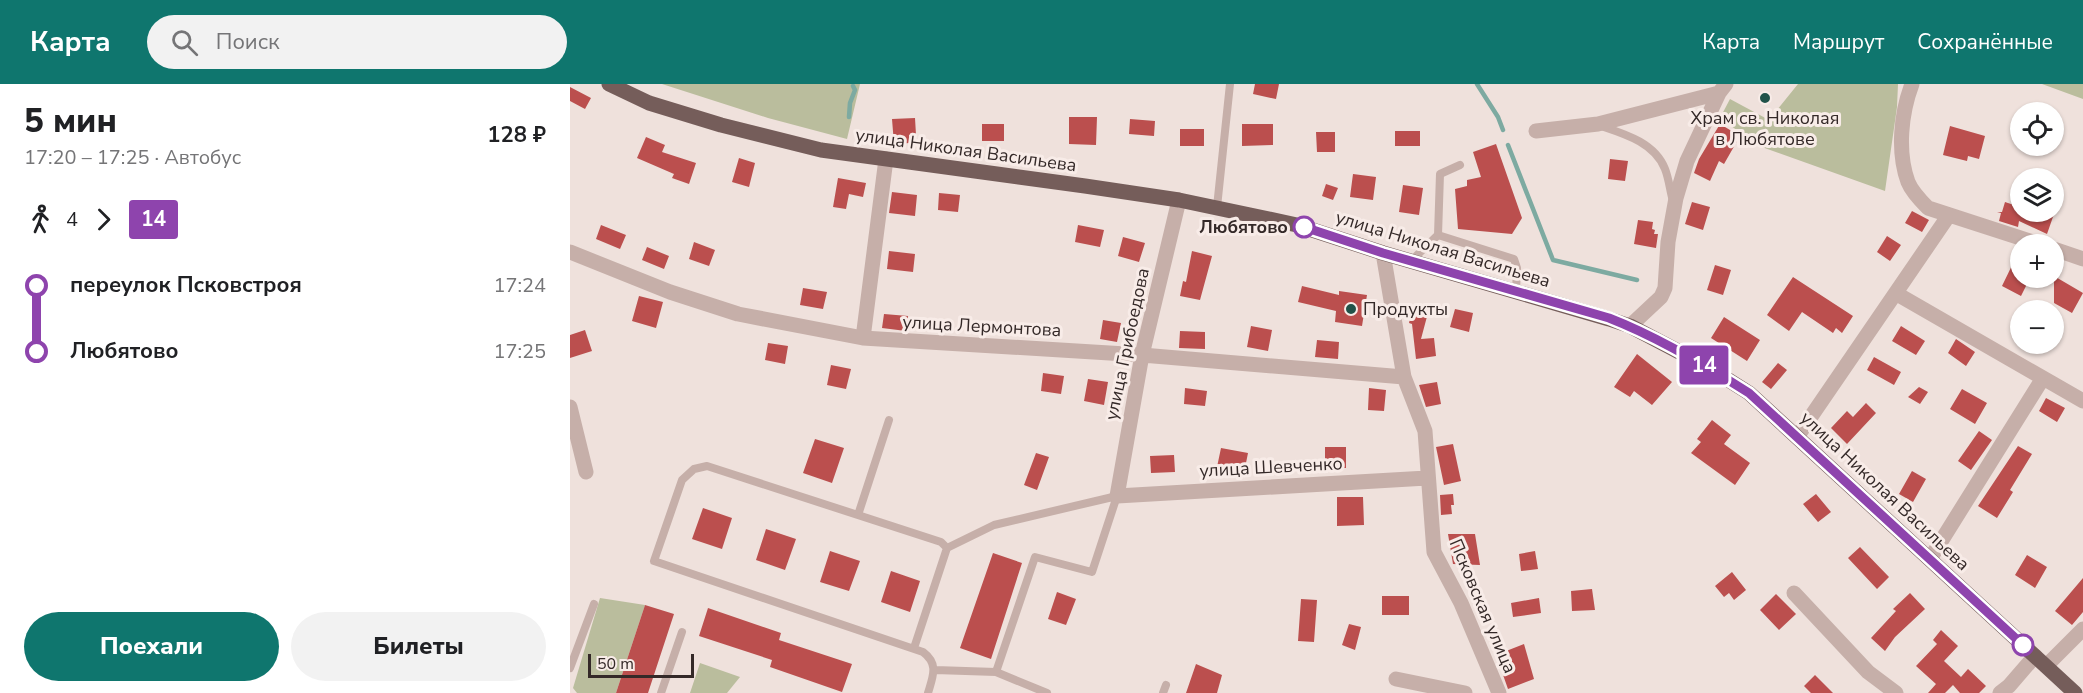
<!DOCTYPE html>
<html lang="ru">
<meta charset="utf-8">
<style>
body{margin:0;font-family:"Nunito Sans",sans-serif;background:#f2f2f2;color:#202124;height:100vh;display:flex;flex-direction:column;font-size:22px;white-space:nowrap}
*{box-sizing:border-box;margin:0}
p{font-size:20px;color:#757577}
.icon{flex:none;width:33px;height:33px;fill:none;stroke:currentColor;stroke-width:2;stroke-linecap:round;stroke-linejoin:round}
.map{position:relative;flex:1;overflow:hidden}
.drawer{display:flex;flex-direction:column;background:#fff;width:570px}
.drawer>*{flex:none}
.badge{padding:0 12px;border-radius:4px;font-size:21px;line-height:39px}
.controls{position:absolute;left:1440px;top:18px;display:grid;gap:12px}
.controls a{display:grid;place-items:center;width:54px;height:54px;border-radius:50%;background:#fff;box-shadow:0 2px 4px #0004;font-size:30px}
.scale{position:absolute;left:18px;bottom:15px;width:106px;box-sizing:border-box;padding-left:6px;border:3px solid #342928;border-top:0;font-size:16px;line-height:21px;white-space:nowrap;color:#342928;-webkit-text-stroke:4px #f8ece8;paint-order:stroke}
.map>.badge{position:absolute;translate:-50% -50%;box-shadow:0 0 0 3px #fff}
.legs{display:flex;align-items:center;gap:9px;height:66px;padding:0 24px;font-size:20px}
.legs p{margin-inline-start:auto}
.summary{display:flex;align-items:center;justify-content:space-between;height:102px;padding:0 24px}
h1{font-size:33px;font-weight:800;line-height:45px}
.cta{display:flex;gap:12px;margin-top:auto;padding:12px 24px}
.cta a{flex:1;height:69px;border-radius:36px;background:#0f766e;color:#fff;font-size:24px;font-weight:800;line-height:69px;text-align:center}
.cta a+a{background:#f2f2f2;color:#202124}
ul{padding:0 24px;list-style:none}
li{display:flex;align-items:center;gap:21px;height:66px;font-size:22px}
li i{display:grid;place-items:center;width:9px;height:100%;margin:0 8px;background:currentColor}
li i::after{content:'';width:15px;height:15px;margin:-8px;border:4px solid;border-radius:50%;background:#fff}
li p{margin-inline-start:auto}
li:first-child i{background:linear-gradient(#0000 50%,currentColor 0)}
li:last-child i{background:linear-gradient(currentColor 50%,#0000 0)}
header{display:flex;align-items:center;gap:36px;box-sizing:border-box;height:84px;padding:0 30px;background:#0f766e;color:#fff}
header strong{font-size:28px}
nav{display:flex;gap:33px;margin-inline-start:auto;font-size:21px}
.search{width:420px;height:54px;background:#f2f2f2;display:flex;align-items:center;gap:15px;box-sizing:border-box;padding:0 21px;border-radius:33px;color:#757577;font-size:22px}
main{display:flex;flex:1;min-height:0}
.map>svg:first-child{display:block}
.green{fill:#babd9d}
.lines{fill:none;stroke-linecap:round;stroke-linejoin:round}
.stream{stroke:#7daaa1;stroke-width:4.5}
.building{fill:#bb4f4e}
.service{stroke:#c6afa9;stroke-width:8}
.minor{stroke:#c6afa9;stroke-width:15}
.primary{stroke:#755d5a;stroke-width:15}
.line-1-casing{stroke:#fff;stroke-width:14}
.line-1{stroke:#8e44ad;stroke-width:9}
.poi-dot{fill:#215249;stroke:#f8ece8;stroke-width:2}
.stop-1-dot{fill:#fff;stroke:#8e44ad;stroke-width:3}
.labels{text-anchor:middle;stroke-width:6;stroke-linejoin:round;paint-order:stroke}
.poi-label{font-size:18px;fill:#342928;stroke:#f8ece8}
.street-label{font-size:18px;fill:#342928;stroke:#f8ece8}
.stop-label{font-size:18px;font-weight:bold;fill:#342928;stroke:#f8ece8;text-anchor:end}
</style>
<header>
<strong>Карта</strong>
<div class="search"><svg class="icon" aria-label="search" viewBox="0 0 24 24"><circle cx="10" cy="10" r="6"/><path d="M15 15l6 6"/></svg>Поиск</div>
<nav><a>Карта</a><a>Маршрут</a><a>Сохранённые</a></nav>
</header>
<main>
<section class="drawer">
<div class="summary"><div><h1>5 мин</h1><p>17:20 – 17:25 · Автобус</p></div><b>128 ₽</b></div>
<div class="legs"><svg class="icon" aria-label="walk" viewBox="0 0 24 24"><circle cx="13" cy="4" r="2"/><path d="M13 8l-2 6 4 7M11 14l-3 7M7 12l3-4h3l4 4"/></svg>4<svg class="icon" aria-label="forward" viewBox="0 0 24 24"><path d="M9 5l7 7-7 7"/></svg><b class="badge" style="background:#8e44ad;color:#fff">14</b></div>
<ul>
<li><i style="color:#8e44ad"></i><b>переулок Псковстроя</b><p>17:24</p></li>
<li><i style="color:#8e44ad"></i><b>Любятово</b><p>17:25</p></li>
</ul>
<div class="cta"><a>Поехали</a><a>Билеты</a></div>
</section>
<div class="map">
<svg width="1513" height="609" viewBox="0 0 1513 609">
<rect width="100%" height="100%" fill="#efe1dc"/>
<path class="green" d="M92,0H290L277,55L198,34Z
M1228,0H1328L1327,23L1315,107L1189,62L1150,34L1160,15L1199,36Z
M1472,0H1513V15Z
M30,514L75,521L46,609H7L3,604Z
M130,579L170,593L157,609H120Z"/>
<g class="lines">
<path class="stream" d="M907,0L928,33L933,46
M279,33L280,19L285,6L283,2
M938,61L983,176L1067,196"/>
</g>
<path class="building" d="M685,0H709L706,15L683,10Z
M0,3L21,14L15,25L0,17Z
M499,33H527L526,61L499,60Z
M345,34L346,51H339L340,59L324,60L322,35Z
M560,35L585,37L584,52L559,50Z
M412,40H434V57H412Z
M672,40H703V61L672,62Z
M1150,40L1170,52L1154,80L1149,77L1140,97L1124,89L1129,75Z
M1380,42L1415,52L1409,75L1398,72L1397,77L1373,71Z
M610,45H634V62H610Z
M825,47H850V62H825Z
M746,48H765V68H747Z
M76,53L95,61L92,68L126,79L119,100L102,94L104,90L67,74Z
M926,60L952,134L942,150L888,145L885,105L897,102V96L911,93L903,68Z
M169,74L185,79L179,103L162,98Z
M1040,75L1058,77L1055,97L1038,95Z
M783,90L806,93L803,116L780,113Z
M268,94L296,99L293,113L279,110L276,125L263,123Z
M756,100L768,104L763,116L752,112Z
M833,101L853,104L849,131L829,128Z
M322,108L347,111L345,132L319,129Z
M369,109L390,111L388,128L368,126Z
M1122,118L1140,123L1133,146L1115,140Z
M1435,118L1450,123V128H1478L1484,130L1477,150L1449,137L1448,143L1429,137L1431,129L1427,128H1432Z
M1342,127L1359,136L1352,148L1335,139Z
M1068,136L1083,138L1082,145L1085,146L1084,150H1088L1086,164L1064,160Z
M31,141L56,151L50,165L26,155Z
M508,141L534,146L530,163L505,158Z
M1317,152L1331,161L1320,177L1307,168Z
M553,153L575,159L569,178L548,172Z
M124,158L145,166L139,182L119,175Z
M77,163L99,172L94,185L72,176Z
M1450,165V194H1460L1451,212L1432,202Z
M319,167L345,170L343,188L317,185Z
M622,167L642,172L630,216L610,212L613,197L616,198Z
M1145,181L1161,186L1153,211L1137,206Z
M1484,192L1513,209L1502,229L1484,219Z
M1223,193L1283,232L1272,249L1266,244L1263,249L1232,228L1219,247L1197,231Z
M732,202L769,211V207L797,211L792,242L765,238L766,227L728,218Z
M233,204L257,208L253,225L230,221Z
M69,212L93,218L86,244L62,237Z
M843,221L859,225L851,255L864,254L866,272L846,275L842,240L839,239Z
M885,225L903,229L899,248L880,243Z
M314,230L338,232L336,247L312,244Z
M1154,233L1190,256L1177,277L1141,254Z
M533,236L551,239L547,258L530,255Z
M681,242L702,246L698,267L677,263Z
M1331,242L1355,257L1346,271L1322,257Z
M15,246L22,267L0,274V251Z
M610,247L635,248V265L609,264Z
M1386,255L1405,268L1396,282L1378,269Z
M747,256L769,258L768,275L745,273Z
M198,259L218,262L215,280L195,276Z
M1067,270L1102,298L1082,321L1064,307L1060,313L1044,303Z
M1304,273L1331,288L1324,301L1297,286Z
M1208,279L1217,286L1201,305L1192,298Z
M261,281L281,285L276,305L257,301Z
M473,289L494,292L491,310L471,307Z
M518,295L538,298L534,321L514,317Z
M867,298L871,320L856,323L849,301Z
M1349,303L1358,308L1350,320L1338,313Z
M615,304L637,307L635,322L614,320Z
M799,304L816,306L814,327L798,326Z
M1392,305L1417,319L1405,340L1380,325Z
M1476,314L1495,324L1487,338L1469,327Z
M1296,319L1306,329L1277,360L1261,344L1277,327L1283,333Z
M1142,336L1161,351L1154,360L1180,379L1165,401L1121,369L1131,358L1127,355Z
M1409,347L1422,356L1401,386L1388,377Z
M245,355L274,364L262,399L233,389Z
M883,360L891,397L874,401L866,363Z
M1448,362L1462,370L1440,406L1443,408L1427,434L1408,422Z
M755,363H776V384H755Z
M651,364L678,369L674,389L647,383Z
M466,369L479,373L467,406L454,401Z
M604,371L605,388L581,389L580,372Z
M1342,387L1356,395L1343,418L1329,410Z
M883,410L884,421H881L882,430L871,431L870,411Z
M1246,410L1261,428L1248,438L1233,420Z
M767,413H793L794,441L767,442Z
M133,424L162,434L152,465L122,455Z
M196,445L226,455L215,486L186,476Z
M878,450H905L910,481L883,480Z
M1290,463L1319,493L1307,505L1278,474Z
M260,467L290,477L279,507L250,498Z
M965,467L968,485L951,487L949,470Z
M423,469L452,479L421,575L390,564Z
M1457,471L1477,483L1465,504L1445,491Z
M321,487L350,497L340,528L311,518Z
M1162,488L1176,506L1164,516L1159,509L1154,513L1145,502Z
M1513,494V528L1502,541L1485,527Z
M1022,505L1025,526L1002,527L1001,507Z
M487,508L506,515L496,541L478,535Z
M1340,509L1355,525L1325,553L1315,567L1301,554L1326,527L1323,525Z
M1206,510L1226,530L1209,546L1190,526Z
M812,512H839V531H812Z
M969,514L971,529L943,533L941,519Z
M731,515L747,516L744,558L728,557Z
M75,521L104,530L78,609H46Z
M138,524L211,549L209,556L282,580L272,608L200,583L202,576L129,552Z
M779,540L791,543L785,566L772,561Z
M1371,546L1388,562L1374,577L1391,593L1398,585L1416,602L1409,609H1390L1383,601L1375,609H1358L1366,600L1346,582L1367,560L1363,556Z
M954,560L964,595L938,605L926,571Z
M626,580L652,591L647,609H616Z
M1245,591L1263,609H1241L1234,602Z"/>
<g class="lines">
<path class="service" d="M1031,42C1055,50 1085,59 1095,85C1099,95 1100,107 1103,117
M890,81L870,90L868,151L944,175L947,184L946,207
M647,123L660,0
M841,177L868,151
M288,431L319,336
M344,564L377,464L424,441L547,412
M0,584L24,520
M365,586L426,588L465,473L522,488L547,412
M426,588L477,609
M91,609L112,548
M358,609C363,592 369,580 353,568L84,477L112,396L124,385L137,382L371,458L377,464
M593,609L596,601"/>
<path class="minor" d="M1342,0C1331,29 1327,68 1338,98C1342,108 1351,117 1358,124L1469,160
M966,47L1028,40L1149,9
M609,116L572,271L547,412L857,394
M1484,165L1513,175
M0,168L100,208L168,230L293,254L572,271L834,293
M813,169L834,293L855,347L864,468L891,519L929,609
M1327,210L1513,317
M1060,242L1091,213L1095,204L1098,158L1106,114L1117,77L1149,9L1156,0
M293,254L316,75
M0,323L16,388
M1227,353L1379,131
M1360,475L1473,294
M1224,509L1298,588L1326,609
M1476,582L1513,545
M826,595L895,609
M1430,609L1439,602L1465,572"/>
<path class="primary" d="M39,0L79,19L151,41L251,66L515,102L609,116L727,141L813,169L1039,235L1060,242L1138,283L1179,309L1505,609"/>
</g>
<g class="lines">
<g class="line-1-casing">
<path id="line-1" d="M734,143L813,169L1039,234C1088,253 1135,281 1179,309L1453,561"/>
</g>
<use href="#line-1" class="line-1"/>
</g>
<g class="poi-dot">
<circle cx="1195" cy="14" r="6"/>
<circle cx="781" cy="225" r="6"/>
</g>
<g class="stop-1-dot">
<circle cx="734" cy="143" r="10"/>
<circle cx="1453" cy="561" r="10"/>
</g>
<g class="labels">
<g class="poi-label">
<text x="1195" y="40">Храм св. Николая<tspan x="1195" dy="21">в Любятове</tspan></text>
<text x="793" y="231" text-anchor="start">Продукты</text>
</g>
<g class="street-label">
<text transform="translate(396 66) rotate(8)" y="6">улица Николая Васильева</text>
<text transform="translate(873 165) rotate(17)" y="6">улица Николая Васильева</text>
<text transform="translate(412 242) rotate(3)" y="6">улица Лермонтова</text>
<text transform="translate(557 260) rotate(-78)" y="6">улица Грибоедова</text>
<text transform="translate(701 383) rotate(-3)" y="6">улица Шевченко</text>
<text transform="translate(1315 407) rotate(43)" y="6">улица Николая Васильева</text>
<text transform="translate(913 522) rotate(67)" y="6">Псковская улица</text>
</g>
<g class="stop-label">
<text x="718" y="149">Любятово</text>
</g>
</g>
</svg>
<div class="controls">
<a><svg class="icon" aria-label="locate" viewBox="0 0 24 24"><circle cx="12" cy="12" r="6"/><path d="M12 2v4M12 18v4M2 12h4M18 12h4"/></svg></a>
<a><svg class="icon" aria-label="layers" viewBox="0 0 24 24"><path d="M12 4l9 5-9 5-9-5zM3 14l9 5 9-5"/></svg></a>
<a>+</a>
<a>−</a>
</div>
<div class="scale">50 m</div>
<b class="badge" style="left:1134px;top:281px;background:#8e44ad;color:#fff">14</b>
</div>
</main>
